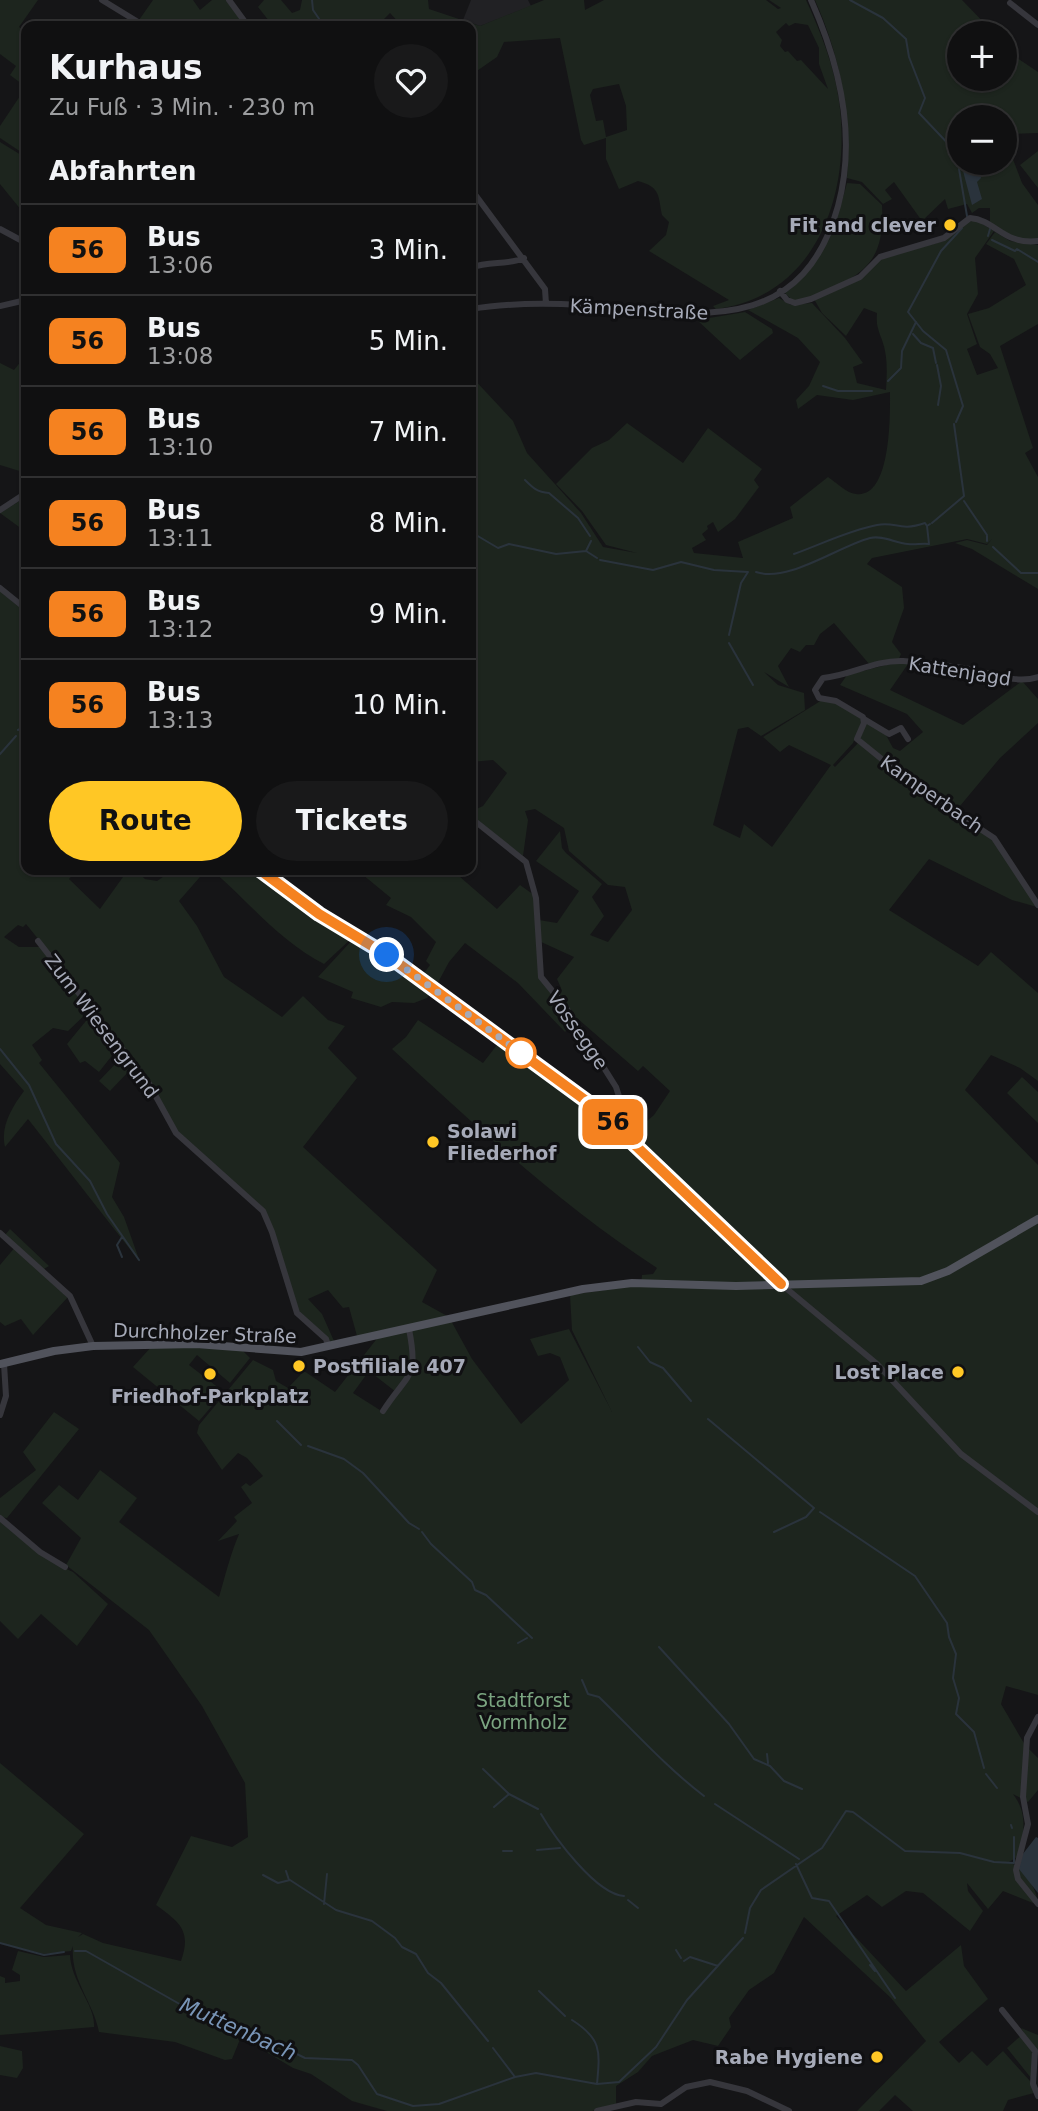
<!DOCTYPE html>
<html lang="de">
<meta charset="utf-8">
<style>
body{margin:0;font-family:"DejaVu Sans",sans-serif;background:#19191a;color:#f1f3f6;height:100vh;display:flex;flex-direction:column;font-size:26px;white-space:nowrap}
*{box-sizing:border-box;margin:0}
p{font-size:23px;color:#9c9d9f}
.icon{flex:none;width:38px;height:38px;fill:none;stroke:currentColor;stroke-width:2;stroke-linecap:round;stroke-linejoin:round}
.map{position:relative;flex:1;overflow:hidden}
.sheet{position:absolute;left:21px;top:21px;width:455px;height:854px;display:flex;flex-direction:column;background:#101011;border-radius:14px;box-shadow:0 2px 5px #0004,0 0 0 2px #303031}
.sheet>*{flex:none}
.badge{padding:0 14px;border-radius:10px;font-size:24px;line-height:46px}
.controls{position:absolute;left:947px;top:21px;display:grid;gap:14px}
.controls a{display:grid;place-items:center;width:70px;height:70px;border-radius:50%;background:#101011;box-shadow:0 2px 5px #0004,0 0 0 2px #303031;font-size:35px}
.you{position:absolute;width:35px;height:35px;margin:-18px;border:5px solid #fff;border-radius:50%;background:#1a73e8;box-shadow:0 0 0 10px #1a73e833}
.map>.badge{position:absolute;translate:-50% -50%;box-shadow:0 0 0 4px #fff}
h2{padding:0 28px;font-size:26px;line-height:63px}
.round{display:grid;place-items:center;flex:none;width:74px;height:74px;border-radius:37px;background:#19191a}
.summary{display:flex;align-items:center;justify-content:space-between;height:119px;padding:0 28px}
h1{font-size:33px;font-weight:800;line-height:52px}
.primary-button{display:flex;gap:14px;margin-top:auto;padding:14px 28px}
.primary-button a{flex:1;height:80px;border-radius:42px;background:#ffc725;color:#111;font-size:28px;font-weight:800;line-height:80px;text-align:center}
.primary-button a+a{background:#19191a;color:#f1f3f6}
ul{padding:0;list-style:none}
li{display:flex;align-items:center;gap:21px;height:91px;padding:0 28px;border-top:2px solid #303031}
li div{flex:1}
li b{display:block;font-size:26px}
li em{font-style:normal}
li .badge{min-width:77px;font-weight:700;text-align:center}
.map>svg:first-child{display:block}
.built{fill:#212124}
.green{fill:#1d251e;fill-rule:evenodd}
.water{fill:#2a333c}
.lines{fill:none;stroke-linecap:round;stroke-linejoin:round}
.stream{stroke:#2a333c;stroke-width:2}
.minor{stroke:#36363c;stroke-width:6}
.major{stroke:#51535c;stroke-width:8}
.line-casing{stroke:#fff;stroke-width:16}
.line{stroke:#f58220;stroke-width:10}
.walk{stroke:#a6aab8;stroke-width:7;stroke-dasharray:0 12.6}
.poi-dot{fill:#ffc725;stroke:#101012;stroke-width:2.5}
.stop-dot{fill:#fff;stroke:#f58220;stroke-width:3.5}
.labels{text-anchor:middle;stroke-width:6;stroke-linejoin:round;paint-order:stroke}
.poi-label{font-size:19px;font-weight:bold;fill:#a6aab8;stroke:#101012;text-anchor:end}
.street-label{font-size:19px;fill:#a6aab8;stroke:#101012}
.park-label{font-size:19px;fill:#7ba581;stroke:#101012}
.water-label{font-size:21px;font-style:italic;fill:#7995b7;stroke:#101012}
</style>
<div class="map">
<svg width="1038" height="2111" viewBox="0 0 1038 2111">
<rect width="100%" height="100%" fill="#151517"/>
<path class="built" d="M471,0H528L531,6L480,26L463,20Z"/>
<path class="green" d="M0,0H38L19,27L26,32V153L24,154L0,138V126L26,87L10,75L16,66L0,54Z
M153,0H193L200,10L212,0H227L246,26H189L139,20Z
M264,0H281L292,13L300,10L302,0H428L429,9L480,26L544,0H584L585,10L604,0H766L778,9L781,8L769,0H806C821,33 834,65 839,101C852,191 818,296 716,309L713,306L729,300L649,251L666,235L669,222L662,215C658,196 661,187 638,181L619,189L606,159V138L584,145L581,140L560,38L504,42L497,57L471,75V26H402L390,13L377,26H273L258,7ZM786,23L789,26L795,23L808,25L819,48V64L828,89L801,60L797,61L788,51L785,52L780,46L782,40L776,32ZM619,84L626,106L627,130L606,137L603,120L596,121L590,95L593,89Z
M815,0H962L994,33H959V79H1004L1005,46L1011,54L1038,72V133L1010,134L1006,141L1022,183L1038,205V240L1024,241L990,226V208H979L972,213L967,204L948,209L945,199L922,221L894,182L885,190L892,199L883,204L862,182L847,178C851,114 841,59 815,0ZM959,117H1004V163H959Z
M0,142L26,158V216L0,184Z
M1038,151V188L1020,165Z
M847,183L860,184L882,205C886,272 854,278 801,301L792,300L785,293C823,265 835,227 847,183Z
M976,220L994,231L975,258L978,294L967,314L977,344L967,349L977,375L998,368L990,354L980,347L968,314L989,308L1026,285L1014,259L986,244L995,232L1010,241L1038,245V324L1000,346L1033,448L1025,453L1038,477V589L972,549L955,543L967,540L987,545L992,539L987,544L967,539L872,558L867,564L902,587L904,608L892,642L901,654L898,661L870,665L834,623L820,634L814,645H806L800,652L791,648L778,666L789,687L764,672L778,685L804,693L805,710L761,736L748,727L738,729L713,825L740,838L744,824L772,847L831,765L789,745L780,752L763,737L822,700C835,701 855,709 862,721L853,743L833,765L835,767L859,742L866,722L886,735L893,748L900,751L923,732L907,714L840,685L847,675L894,663L908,664L890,690L963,725L1022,681L1038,699V723L1000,758L955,812L993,839L1037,907L1012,900L929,859L889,910L978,966L991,952L1038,993V1081L1020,1068L991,1055L965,1090L1038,1165V1695L1006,1686L1001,1704L1025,1745L1038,1758V1790L1028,1802L1013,1794C1028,1814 1024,1832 1019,1856L1009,1862C1024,1868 1038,1890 1038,1905L1003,1891L988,1909L967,1883L968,1891L983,1911L970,1931L923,1893L906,1891L882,1907L867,1895L836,1916L906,1991L961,1945L964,1966L988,1999L939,2042L959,2063L972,2051L987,2066L1003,2051L1030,2081L1034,2093L1008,2100L1003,2111H913L895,2095L879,2111H857L926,2041L891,1998L804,1917L774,1973L749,1990L729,2018L731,2027L718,2046L693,2040L652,2056L638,2072L616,2086V2104L592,2111H387L352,2101L311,2074L293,2068L241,2037L232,2059L225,2060L175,2042L99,2032C93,2001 70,1980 73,1946L71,1951L44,1954L0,1943V1763L84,1834L20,1908L46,1925L82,1933L78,1937L83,1934L103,1943L181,1961C192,1930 179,1922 156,1905L191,1836L232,1847L248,1837L245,1783L202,1706L149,1630L66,1565L81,1538L42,1503L59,1485L78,1500L100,1470L137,1498L119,1522L219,1597C225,1577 230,1555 239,1534L218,1541L237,1521L234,1517L252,1503L241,1487L246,1483L250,1486L263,1476L247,1458L238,1453L222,1470L197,1433L199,1425L253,1360L273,1370L276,1381L288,1388L304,1371L335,1392L379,1336H357L349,1307L343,1308L328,1290L308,1299L322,1314L334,1341L331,1342L299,1316L267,1216L181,1137L78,988L26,924L23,927L18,925L4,937L19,947H42L89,1011L68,1031L53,1028L32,1045L42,1060L39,1063L120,1163L112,1197L124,1217L140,1262L28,1119L5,1147C0,1127 12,1107 24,1091L0,1064V591L26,613V870H77L69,879L100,909L128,870H135L145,879L157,881L173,870H206L179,901L197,926L224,977L282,1017L303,996L328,1020L345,1026L328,1048L357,1078L303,1147L437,1270L422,1302L449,1317L472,1359L521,1424L569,1380L560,1357L550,1353L538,1356L530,1339L569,1329L612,1412L572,1330L570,1295L641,1285L642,1275L653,1274L657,1268C560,1205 477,1127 392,1049L406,1037L418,1020L483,1063L500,1041L590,1106L627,1138L654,1115L670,1091L643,1066L638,1071L578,1019L576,1021L553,991L561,988L557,979L574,957L539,941V920L557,923L579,891L536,861L560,831L562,848L566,853L602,884L592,897L604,916L590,935L608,942L632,910L625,887L608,885L569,851L564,828L535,809L525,811L528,820L523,856L471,816L472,811L483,806L507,773L493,760L471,762V376L513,421L527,453L581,513L603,547L637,553L606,545L582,511L556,484L592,448L609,440L627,423L683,463L708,428L762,469L754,480L759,487L735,519L718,532L713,522L707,526L708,529L702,534L706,540L692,548L694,553L743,558L738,542L793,518L790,507L828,477C836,482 846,493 856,494C892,499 890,412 890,392L853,400L817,395L798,409L796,400L809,386L820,362L798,338L748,310L779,298L791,305L812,303L845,338L863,363L853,367L857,383L886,390C887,373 888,356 882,340C878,329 876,325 877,313L864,308L846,336L822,313L814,299L861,279L882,258L944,241L964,223ZM369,1371L396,1392L383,1412L353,1393Z
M745,312L772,329L773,333L740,360L697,320Z
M26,355V473L0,465V363L14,370Z
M26,497V532L0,513Z
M212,870H257L353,937L324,964C279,941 249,902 212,870Z
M357,870H452L497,909L520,885L534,895L539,976L574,1022L565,1032L518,983L465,943L449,962L435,988L421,977L430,965L426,961L436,942L411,917L386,905L391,898Z
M355,937L432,991L427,998L414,1003L392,1002L381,1007L351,998L353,992L318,977Z
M90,1016L118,1048L99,1072L85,1061L80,1063L67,1044Z
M119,1060L130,1070L110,1091L99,1081Z
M1022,1077L1038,1092V1123L1007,1093Z
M10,1229L49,1266L44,1269L68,1297L33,1335L21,1319L5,1326L0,1322V1265L16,1246L5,1235Z
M152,1346L242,1350L250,1358L230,1383L197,1355L189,1365L224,1392L199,1421L133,1367Z
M54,1412L79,1429L7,1518L0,1517V1498L36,1470L23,1452Z
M0,1521L58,1565L73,1572L108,1604L77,1646L41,1614L18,1639L0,1621Z
M18,1951L44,1957L70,1955C71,1982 96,2006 94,2027L0,2035V1976L5,1978V1983L20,1981V1975L12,1970Z
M1021,2028L1038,2035V2052L1031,2078L1007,2048L1024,2033Z
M0,2046L22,2051L23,2068L17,2078L0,2075Z"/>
<path class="water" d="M971,163H978L981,178L977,182L982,199L972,205L963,171Z
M1036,1837L1038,1838V1893L1015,1864Z"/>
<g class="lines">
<path class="stream" d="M312,0L313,10L324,26
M850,0L883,18L906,39L909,57L925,98L919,113L955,151L958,164
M959,169L967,216
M988,236L990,229
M992,240L1015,251L1017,249L1038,262
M913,334L921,343L933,348L936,363
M937,365L941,386L938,405
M888,381L901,368L902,351L916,322
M823,386L838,391H872
M956,422L963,406L946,350L923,331L908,312L941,251L962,228
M525,480C533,488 537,492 549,493L578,518L590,536
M964,501L987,535
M932,523L964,496L954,424
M471,532L498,548L509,544L556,554L586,551L597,558
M987,536V541
M993,547L1021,573H1038
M586,551L591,541
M794,554C822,544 847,531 877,525C896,521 899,532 925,523L927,526
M600,560L653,570L681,562L714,570L748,572L741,583L729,635
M756,572C788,583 837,547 870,538C883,535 895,543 908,544C915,545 922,543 929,544L927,526L930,524
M729,643L753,685
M18,730L26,726
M0,754L16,736
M0,1049L29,1085L56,1144L90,1181L107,1214L139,1260
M122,1257L117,1245L122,1237
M638,1347L650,1362L663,1368L691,1401
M708,1419L814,1508L806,1517L774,1532
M277,1421L301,1445
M308,1446L344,1459L363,1473L409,1523L419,1529
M820,1512L915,1576L947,1623L949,1637L956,1654L953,1678L959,1698L956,1714L974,1732L984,1768
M422,1532L431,1544L472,1582L475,1590L486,1595L532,1638
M518,1643L527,1638
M659,1647L729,1724L754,1759L770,1766L784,1781L802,1789
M582,1680L588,1694L599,1697C634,1731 666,1767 704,1796
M767,1754L768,1763
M483,1769L509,1794L538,1809
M986,1774L997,1788
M715,1804L799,1859
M494,1807L509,1794
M541,1814C555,1838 596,1894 624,1896
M1011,1825L1012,1828
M537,1850L560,1848
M503,1851H512
M796,1864L812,1898L829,1901L895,1998
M286,1871L289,1880
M263,1875L278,1883L290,1880L336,1910L372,1921L395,1938L402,1947L416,1954L428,1973L441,1983L488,2041
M628,1900L638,1908
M324,1904L327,1874
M745,1933L750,1908L761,1890L822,1848L846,1811L853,1812L905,1851L960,1853L994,1862L1014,1863V1837
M0,1943L44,1955L64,1952
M676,1950L681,1958
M75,1951H86L199,2015L227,2020L305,2058L352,2060L358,2065L377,2094L413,2106L439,2104L515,2077L536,2073L597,2084L619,2082L656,2047L687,2000L743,1938
M684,1961L690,1957L718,1966
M870,1965L875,1971
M539,1991L565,2016
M572,2020C602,2039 600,2051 597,2084
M493,2048L515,2077"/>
<path class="minor" d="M102,0L138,22L180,26
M229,0L248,26
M1010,3L1038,25
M471,189L545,289L546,304
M0,229L26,243
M471,268C489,260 506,266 524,258
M780,291L787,300L795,303L811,299L860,277L880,257L944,238L970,218C996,220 1003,245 1038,241
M0,306L26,300
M471,309C507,303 545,303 582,305C687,312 800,343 838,206C857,136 840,65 811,0
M0,510L26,493
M0,588L26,609
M1038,677C1013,685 988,671 963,668C944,665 922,662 903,661C874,660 850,676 823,678L815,690L819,698L836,701L863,717L864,723L857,739L915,786L994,838L1038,905
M864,719L889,734L901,728L908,739
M471,818L526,862L536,898L541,977L567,1009L616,1087L633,1140
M260,870L319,914L387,955L613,1122L781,1284L877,1364L961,1454L1038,1512
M38,941L148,1082L176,1133L263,1211L272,1232L297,1313L326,1339L328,1345
M0,1233L70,1296L93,1346
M383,1411C408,1372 419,1380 409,1329
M0,1415L6,1396L4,1364
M0,1518L40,1552L65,1567
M1038,1717L1027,1738L1023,1797L1028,1824L1016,1870L1018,1879L1038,1904
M1002,2010L1035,2051L1033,2084L1038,2096
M597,2111L636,2102L661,2104L686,2087L710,2082L747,2091L789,2111"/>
<path class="major" d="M0,1364L54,1351L93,1346L196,1344L301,1352L583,1289L632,1283L736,1286L921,1281L948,1271L1038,1219"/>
</g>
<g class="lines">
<g class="line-casing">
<path id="line" d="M260,870L319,914L387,955L596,1108L781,1284"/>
</g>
<use href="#line" class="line"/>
<path class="walk" d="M387,955L521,1053"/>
</g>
<g class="poi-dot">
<circle cx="950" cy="225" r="7"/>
<circle cx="433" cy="1142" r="7"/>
<circle cx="299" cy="1366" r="7"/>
<circle cx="958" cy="1372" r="7"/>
<circle cx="210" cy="1374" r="7"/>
<circle cx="877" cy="2057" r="7"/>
</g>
<circle class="stop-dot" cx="521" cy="1053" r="14"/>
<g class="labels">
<g class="poi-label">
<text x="936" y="232">Fit and clever</text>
<text x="447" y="1138" text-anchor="start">Solawi<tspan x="447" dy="22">Fliederhof</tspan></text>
<text x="313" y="1373" text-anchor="start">Postfiliale 407</text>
<text x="944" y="1379">Lost Place</text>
<text x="210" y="1403" text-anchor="middle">Friedhof-Parkplatz</text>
<text x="863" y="2064">Rabe Hygiene</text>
</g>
<g class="street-label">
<text transform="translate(639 309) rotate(3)" y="7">Kämpenstraße</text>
<text transform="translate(960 671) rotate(9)" y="7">Kattenjagd</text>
<text transform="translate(932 794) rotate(35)" y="7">Kamperbach</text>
<text transform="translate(102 1026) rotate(53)" y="7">Zum Wiesengrund</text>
<text transform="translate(578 1030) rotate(55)" y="7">Vossegge</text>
<text transform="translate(205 1333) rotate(2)" y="7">Durchholzer Straße</text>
</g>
<g class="park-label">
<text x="523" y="1707">Stadtforst<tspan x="523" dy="22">Vormholz</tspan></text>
</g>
<g class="water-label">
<text transform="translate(238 2029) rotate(24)" y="7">Muttenbach</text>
</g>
</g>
</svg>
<div class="controls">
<a>+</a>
<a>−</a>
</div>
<div class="you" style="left:387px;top:955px"></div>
<b class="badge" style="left:613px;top:1122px;background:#f58220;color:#111">56</b>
<section class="sheet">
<div class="summary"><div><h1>Kurhaus</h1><p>Zu Fuß · 3 Min. · 230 m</p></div><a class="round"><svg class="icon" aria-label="heart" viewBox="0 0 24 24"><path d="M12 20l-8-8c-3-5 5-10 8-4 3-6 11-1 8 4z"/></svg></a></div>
<h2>Abfahrten</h2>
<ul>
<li><span class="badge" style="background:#f58220;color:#111">56</span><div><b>Bus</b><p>13:06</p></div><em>3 Min.</em></li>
<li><span class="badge" style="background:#f58220;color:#111">56</span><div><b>Bus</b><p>13:08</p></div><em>5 Min.</em></li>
<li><span class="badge" style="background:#f58220;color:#111">56</span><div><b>Bus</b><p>13:10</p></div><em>7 Min.</em></li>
<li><span class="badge" style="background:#f58220;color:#111">56</span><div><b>Bus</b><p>13:11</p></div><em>8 Min.</em></li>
<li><span class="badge" style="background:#f58220;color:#111">56</span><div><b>Bus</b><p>13:12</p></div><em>9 Min.</em></li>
<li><span class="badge" style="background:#f58220;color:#111">56</span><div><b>Bus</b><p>13:13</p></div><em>10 Min.</em></li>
</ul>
<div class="primary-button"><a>Route</a><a>Tickets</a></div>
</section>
</div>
